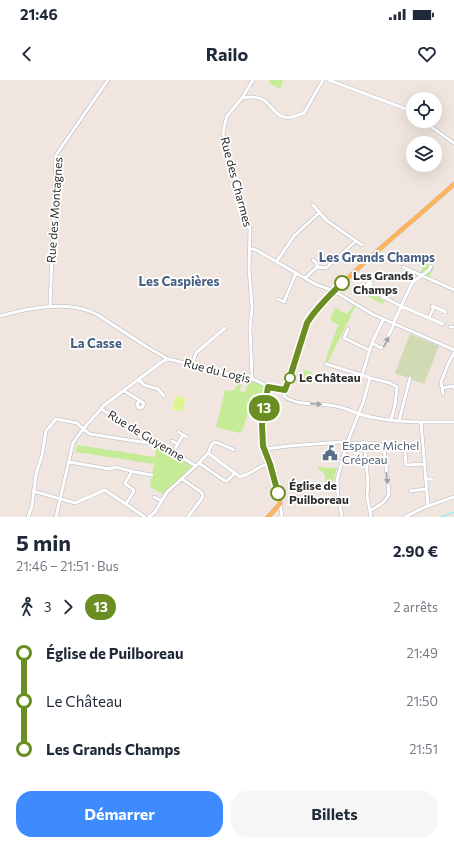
<!DOCTYPE html>
<html lang="fr">
<meta charset="utf-8">
<style>
body{margin:0;font-family:Commissioner,sans-serif;background:#f6f6f7;color:#1f2937;height:100vh;display:flex;flex-direction:column;font-size:15px;white-space:nowrap}
*{box-sizing:border-box;margin:0}
p{font-size:13px;color:#747a83}
.icon{flex:none;width:22px;height:22px;fill:none;stroke:currentColor;stroke-width:2;stroke-linecap:round;stroke-linejoin:round}
.map{position:relative;height:437px;overflow:hidden}
.panel{display:flex;flex-direction:column;background:#fff;flex:1}
.panel>*{flex:none}
.badge{padding:0 8px;border-radius:13px;font-size:14px;line-height:26px}
.controls{position:absolute;left:406px;top:12px;display:grid;gap:8px}
.controls a{display:grid;place-items:center;width:36px;height:36px;border-radius:50%;background:#fff;box-shadow:0 4px 16px #0002;font-size:20px}
.map>.badge{position:absolute;translate:-50% -50%;box-shadow:0 0 0 2px #fff}
.legs{display:flex;align-items:center;gap:6px;height:44px;padding:0 16px;font-size:13px}
.legs p{margin-inline-start:auto}
.head{display:flex;align-items:center;justify-content:space-between;height:68px;padding:0 16px}
h1{font-size:22px;font-weight:700;line-height:30px}
.action{display:flex;gap:8px;margin-top:auto;padding:8px 16px}
.action a{flex:1;height:46px;border-radius:16px;background:#3d8bff;color:#fff;font-size:16px;font-weight:700;line-height:46px;text-align:center}
.action a+a{background:#f6f6f7;color:#1f2937}
ul{padding:0 16px;list-style:none}
li{display:flex;align-items:center;gap:14px;height:48px;font-size:15px}
li i{display:grid;place-items:center;width:6px;height:100%;margin:0 5px;background:currentColor}
li i::after{content:'';width:10px;height:10px;margin:-5px;border:3px solid;border-radius:50%;background:#fff}
li p{margin-inline-start:auto}
li:first-child i{background:linear-gradient(#0000 50%,currentColor 0)}
li:last-child i{background:linear-gradient(currentColor 50%,#0000 0)}
.status{display:flex;justify-content:space-between;align-items:center;height:28px;padding:0 20px;background:#fff;direction:ltr}
.status svg{height:11px;fill:currentColor}
header{display:flex;justify-content:space-between;align-items:center;height:52px;padding:0 16px;background:#fff;font-size:18px;font-weight:700}
.map>svg:first-child{display:block}
.green{fill:#c5eb97}
.cemetery{fill:#d0dbb4}
.pitch{fill:#def392}
.lines{fill:none;stroke-linecap:round;stroke-linejoin:round}
.stream{stroke:#69f3fa;stroke-width:1}
.minor-casing{stroke:#b3b8c2;stroke-width:4}
.major-casing{stroke:#c8c8c8;stroke-width:5}
.minor{stroke:#fff;stroke-width:3}
.major{stroke:#feb356;stroke-width:4}
.oneway{fill:#a0a0a0}
.line-1-casing{stroke:#fff;stroke-width:9}
.line-1{stroke:#6b8e23;stroke-width:6}
.stop-1-dot{fill:#fff;stroke:#6b8e23;stroke-width:2}
.labels{text-anchor:middle;stroke-width:3.5;stroke-linejoin:round;paint-order:stroke}
.street-label{font-size:12px;fill:#2d2d2d;stroke:#fff}
.stop-label{font-size:12px;font-weight:bold;fill:#2d2d2d;stroke:#fff;text-anchor:start}
.service-label{font-size:12px;fill:#4e5e75;stroke:#fff;text-anchor:start}
.neighbourhood-label{font-size:13px;font-weight:bold;fill:#486083;stroke:#fff}
</style>
<div class="status"><b>21:46</b><svg viewBox="0 0 49 12"><path d="M0 12V9h3v3zM5 12V6h3v6zM10 12V3h3v9zM15 12V0h3v12zM26 1h20v11H26zM47 4h2v5h-2z"/></svg></div>
<header><svg class="icon" aria-label="back" viewBox="0 0 24 24"><path d="M15 5l-7 7 7 7"/></svg>Railo<svg class="icon" aria-label="heart" viewBox="0 0 24 24"><path d="M12 20l-8-8c-3-5 5-10 8-4 3-6 11-1 8 4z"/></svg></header>
<div class="map">
<svg width="454" height="437" viewBox="0 0 454 437">
<rect width="100%" height="100%" fill="#f0e5df"/>
<path class="green" d="M270,0H283L280,9L269,3Z
M425,183L434,187L429,198L420,193Z
M368,209H371L376,216L384,221L383,224L369,217L365,212Z
M354,225L356,226L350,235L351,236L329,279L328,282L327,283L325,281L337,248L339,245L330,240L335,228L347,234Z
M304,290L312,292L309,302L300,301Z
M250,301L261,304L266,309L263,321L252,320L242,352L241,351L240,353L216,347L225,311H226V310L231,311L232,310H234L238,304L242,305L239,311L245,312L248,303H250Z
M77,365L155,377L157,365L191,385V387L163,414L150,407L154,384L76,372Z
M317,387L337,388L333,402H325V394L317,388Z"/>
<path class="cemetery" d="M410,254L439,266L424,304L395,293Z"/>
<path class="pitch" d="M176,315L186,319L182,332L172,329Z"/>
<g class="lines">
<path class="stream" d="M441,437L454,432"/>
<g class="minor-casing">
<path id="minor" d="M329,0L406,29L413,34
M242,18C248,17 256,16 261,19C266,20 268,24 271,27C282,41 289,39 304,33L323,0
M423,41L454,63
M356,161L362,165
M250,169H254L258,171L315,204L334,211L372,234L454,270
M313,180L317,184V187
M277,181L294,156L319,133
M403,187L454,210
M305,198L317,187L326,188L356,161L326,140L313,125
M371,206L369,207L367,206L368,203H371V206L383,217L401,226L443,244
M383,217L387,208L393,210
M278,219L284,222L296,193
M432,226L446,232
M50,227L56,75L108,0
M0,236C29,228 70,219 98,235L147,267L168,279L248,298C253,298 263,304 268,307
M429,238L434,227
M393,244L412,203L429,190L431,186
M450,247H454
M348,249L344,258L369,270
M372,263L381,268L383,267L394,244
M168,279L163,281L103,326L101,329L196,386
M326,284L362,295
M192,285L196,273L225,248
M252,298L250,248L252,227L249,189L250,150L248,142L231,86L223,55L225,43L227,36L242,18L253,0
M370,298L390,303L397,307L395,325L391,340
M139,299L144,305L158,309L164,316
M442,308L453,306L454,308
M285,310L284,316C295,326 321,323 335,326C348,328 358,335 371,337C397,343 427,342 454,342
M124,311L144,323L142,328L138,327L137,324L140,320
M443,314L441,302L449,282L454,273
M265,324L277,329
M399,341L410,298
M421,342L428,426
M178,352L187,357
M172,361L178,364
M364,362L368,403L367,416L371,437
M347,363L363,323L370,298L362,295L372,263L383,240
M264,369L289,366L341,362C354,365 367,361 380,364L384,368L389,413C387,422 377,426 370,431
M173,372L183,355
M405,372L406,385L424,384
M208,373L212,364L216,362L234,370
M69,382L110,389L115,387L135,392L152,395
M199,383L225,401H227L234,394
M182,399L201,412L203,415L202,418L188,437
M425,399H432V400
M33,411L75,423L105,410L145,437
M410,411L426,409
M154,417L162,421
M126,424L134,411C132,407 127,407 125,403L130,395L131,391
M280,424L282,437
M28,437L32,426L36,394L42,375L46,351L56,339L77,343L83,349L90,354L148,363L153,359
M56,437L73,363L83,349L101,329
M149,437L155,432L167,412L199,383L208,373L240,397L248,394L262,386L270,384
M342,437L338,416L337,400L347,363
M405,437L425,427L454,417"/>
</g>
<g class="major-casing">
<path id="major" d="M268,437L280,424V419L274,397L263,366L262,344L268,307L285,310L286,308L307,243C316,226 334,211 348,198C382,165 419,136 454,104"/>
</g>
<use href="#minor" class="minor"/>
<use href="#major" class="major"/>
</g>
<defs><path id="oneway-solid" d="M-6-.8H1V-3.2L6.5 0L1 3.2V.8H-6Z"/></defs>
<g class="oneway">
<use href="#oneway-solid" transform="translate(386 262) rotate(-62)"/>
<use href="#oneway-solid" transform="translate(316 324) rotate(4)"/>
<use href="#oneway-solid" transform="translate(387 398) rotate(84)"/>
</g>
<g class="lines">
<g class="line-1-casing">
<path id="line-1" d="M278,413L270,384L263,366L262,344L268,307L285,310L290,297L307,243C315,229 330,215 342,203"/>
</g>
<use href="#line-1" class="line-1"/>
</g>
<defs>
<g id="civic-bare" transform="scale(1.2)"><path d="M-.6-6.5H3V-4.5H.6V-3L4-1V1h2V6H-6V1h2V-1L-.6-3ZM-1.2 2.5V6h2.4V2.5Z" fill="#5c6f8a" stroke="#fff" stroke-width="2.5" paint-order="stroke"/></g>
</defs>
<g fill-rule="evenodd">
<use href="#civic-bare" x="330" y="373"/>
</g>
<g class="stop-1-dot">
<circle cx="342" cy="203" r="7"/>
<circle cx="290" cy="298" r="5"/>
<circle cx="278" cy="413" r="7"/>
</g>
<g class="labels">
<g class="street-label">
<text transform="translate(236 102) rotate(75)" y="4">Rue des Charmes</text>
<text transform="translate(55 130) rotate(-86)" y="4">Rue des Montagnes</text>
<text transform="translate(217 291) rotate(14)" y="4">Rue du Logis</text>
<text transform="translate(146 356) rotate(31)" y="4">Rue de Guyenne</text>
</g>
<g class="stop-label">
<text x="353" y="200">Les Grands<tspan x="353" dy="14">Champs</tspan></text>
<text x="299" y="302">Le Château</text>
<text x="289" y="410">Église de<tspan x="289" dy="14">Puilboreau</tspan></text>
</g>
<g class="service-label">
<text x="342" y="370">Espace Michel<tspan x="342" dy="14">Crépeau</tspan></text>
</g>
<g class="neighbourhood-label">
<text x="377" y="182">Les Grands Champs</text>
<text x="179" y="206">Les Caspières</text>
<text x="96" y="268">La Casse</text>
</g>
</g>
</svg>
<div class="controls">
<a><svg class="icon" aria-label="locate" viewBox="0 0 24 24"><circle cx="12" cy="12" r="6"/><path d="M12 2v4M12 18v4M2 12h4M18 12h4"/></svg></a>
<a><svg class="icon" aria-label="layers" viewBox="0 0 24 24"><path d="M12 4l9 5-9 5-9-5zM3 14l9 5 9-5"/></svg></a>
</div>
<b class="badge" style="left:264px;top:328px;background:#6b8e23;color:#fff">13</b>
</div>
<section class="panel">
<div class="head"><div><h1>5 min</h1><p>21:46 – 21:51 · Bus</p></div><b>2.90 €</b></div>
<div class="legs"><svg class="icon" aria-label="walk" viewBox="0 0 24 24"><circle cx="13" cy="4" r="2"/><path d="M13 8l-2 6 4 7M11 14l-3 7M7 12l3-4h3l4 4"/></svg>3<svg class="icon" aria-label="forward" viewBox="0 0 24 24"><path d="M9 5l7 7-7 7"/></svg><b class="badge" style="background:#6b8e23;color:#fff">13</b><p>2 arrêts</p></div>
<ul>
<li><i style="color:#6b8e23"></i><b>Église de Puilboreau</b><p>21:49</p></li>
<li><i style="color:#6b8e23"></i><span>Le Château</span><p>21:50</p></li>
<li><i style="color:#6b8e23"></i><b>Les Grands Champs</b><p>21:51</p></li>
</ul>
<div class="action"><a>Démarrer</a><a>Billets</a></div>
</section>
